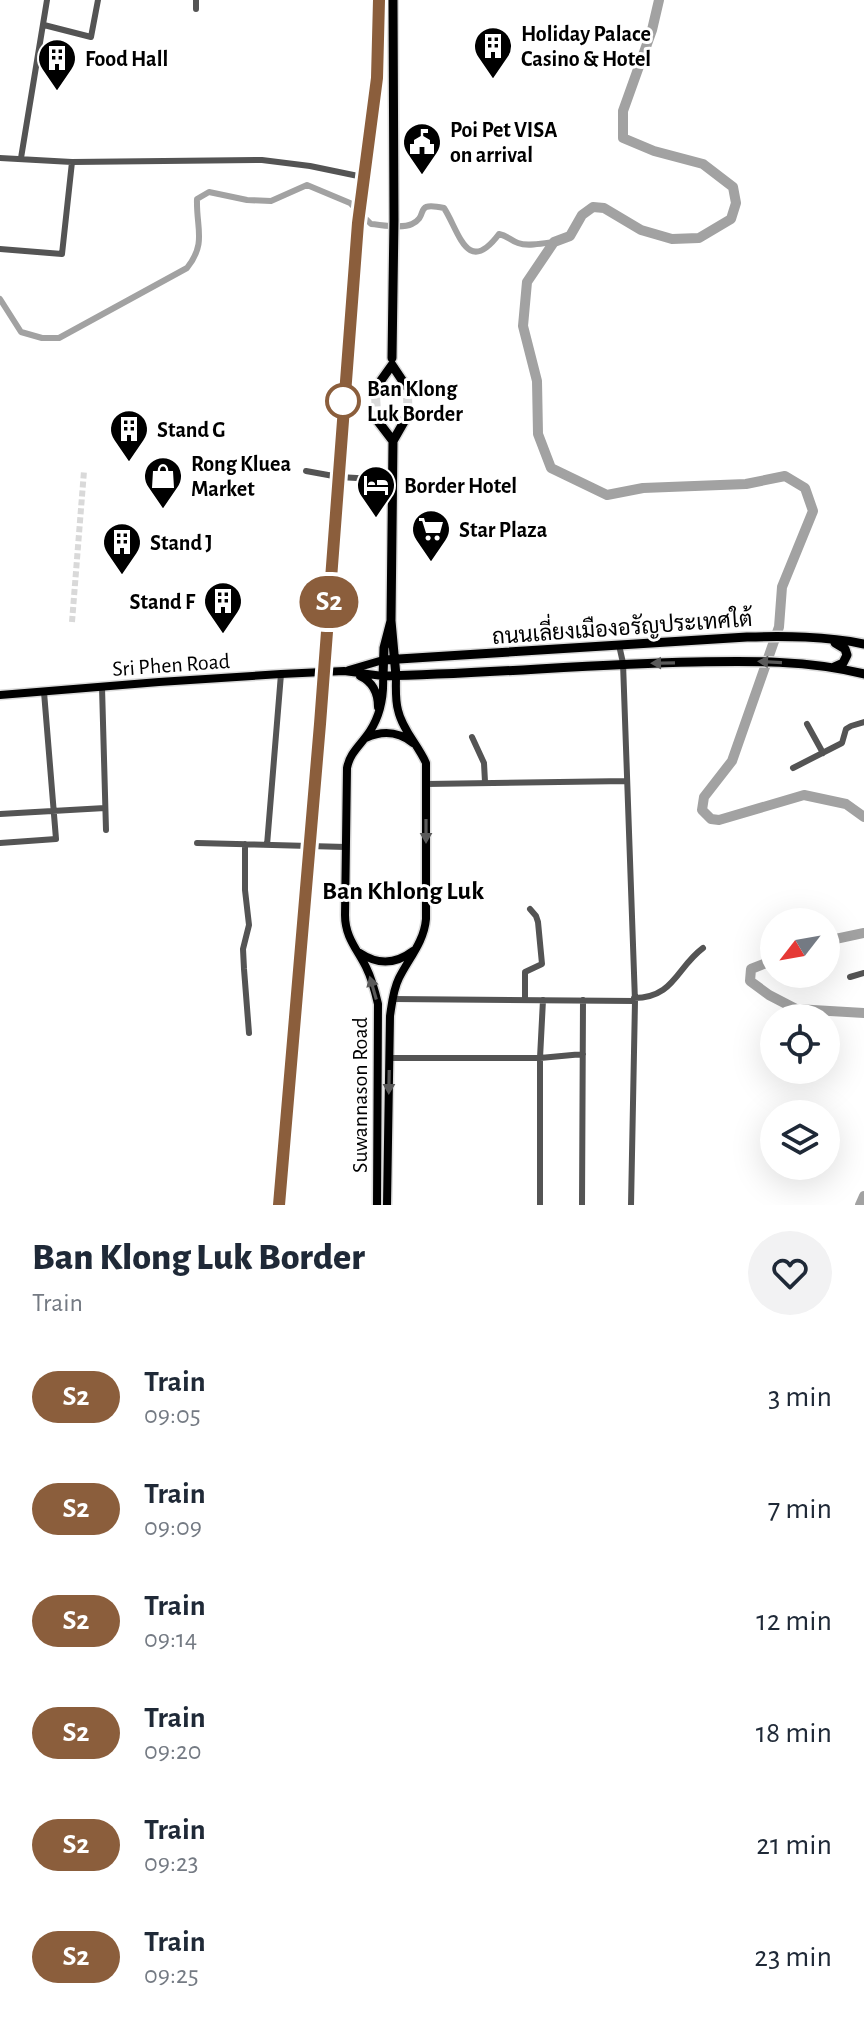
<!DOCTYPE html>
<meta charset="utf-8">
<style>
body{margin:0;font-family:"Alegreya Sans",Sarabun,sans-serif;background:#f2f2f3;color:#1f2937;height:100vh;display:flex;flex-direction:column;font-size:30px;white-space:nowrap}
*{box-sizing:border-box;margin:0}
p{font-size:26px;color:#747a83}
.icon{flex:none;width:44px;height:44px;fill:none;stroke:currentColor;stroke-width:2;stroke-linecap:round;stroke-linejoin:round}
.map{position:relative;height:1205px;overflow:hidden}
.side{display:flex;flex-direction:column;background:#fff;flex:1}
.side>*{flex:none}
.badge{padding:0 16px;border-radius:26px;font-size:28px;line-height:52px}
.needle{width:52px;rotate:239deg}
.fabs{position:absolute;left:760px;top:908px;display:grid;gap:16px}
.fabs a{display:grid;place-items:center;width:80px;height:80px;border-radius:50%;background:#fff;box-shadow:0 8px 32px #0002;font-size:40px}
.map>.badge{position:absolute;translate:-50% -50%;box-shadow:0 0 0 4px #fff}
.round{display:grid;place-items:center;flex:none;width:84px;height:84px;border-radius:42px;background:#f2f2f3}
.overview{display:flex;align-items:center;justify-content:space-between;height:136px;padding:0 32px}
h1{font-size:38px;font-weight:800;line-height:60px}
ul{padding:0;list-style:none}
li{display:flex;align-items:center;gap:24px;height:112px;padding:0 32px}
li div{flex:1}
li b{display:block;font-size:30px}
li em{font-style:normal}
li .badge{min-width:88px;font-weight:700;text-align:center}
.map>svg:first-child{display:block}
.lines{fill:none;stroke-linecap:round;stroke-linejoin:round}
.canal{stroke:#a2a2a2;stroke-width:6}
.river{stroke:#a2a2a2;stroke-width:10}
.minor-tunnel{stroke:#d9d9d9;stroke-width:6;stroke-dasharray:6 3;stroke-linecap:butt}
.highway-tunnel{stroke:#d9d9d9;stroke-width:9;stroke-dasharray:9 4.5;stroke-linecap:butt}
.major-casing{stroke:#dbdbdb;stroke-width:11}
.highway-casing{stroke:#dbdbdb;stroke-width:12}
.minor{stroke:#545454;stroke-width:6}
.major{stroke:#000;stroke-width:8}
.highway{stroke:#000;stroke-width:9}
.rail{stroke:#000;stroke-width:2;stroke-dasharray:12 4 2 4;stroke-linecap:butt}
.oneway{fill:#595959}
.line-casing{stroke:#fff;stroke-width:18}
.line{stroke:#8b5e3c;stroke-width:12}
.stop-dot{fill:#fff;stroke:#8b5e3c;stroke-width:4}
.labels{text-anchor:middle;stroke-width:6;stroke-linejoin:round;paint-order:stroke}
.poi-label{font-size:22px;font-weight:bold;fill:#000;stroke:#fff;text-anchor:start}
.stop-label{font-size:22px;font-weight:bold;fill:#000;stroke:#fff;text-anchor:start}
.street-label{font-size:22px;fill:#000;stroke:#fff}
.quarter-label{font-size:26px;font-weight:bold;fill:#000;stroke:#fff}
</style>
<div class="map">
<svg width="864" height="1205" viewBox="0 0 864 1205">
<rect width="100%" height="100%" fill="#fff"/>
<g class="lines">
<path class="canal" d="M0,299L21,332L42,338H59L187,268C207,243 196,228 197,199L209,192L247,200L271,201L307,185L350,203L371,224C383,225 402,229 412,224C430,216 412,201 444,208C459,231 467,277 499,234C508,236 510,240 518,243C528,247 543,243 554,242"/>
<path class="river" d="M659,0L652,30L623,111V138L654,151L703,164L733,187L736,203L731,219L699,238L672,239L641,230L604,208L593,207L582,215L570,236L554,242L527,282L523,326L537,381L538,434L551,468L607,495L643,488L746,484L785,476L805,488L813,511L782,587L779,627L732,761L704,797L702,810L711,819L719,820L804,795L846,804L864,817
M826,941L864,933
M774,960L751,969L750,981L769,995L796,1009L864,1013
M860,1205L864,1196"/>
<path class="minor-tunnel" d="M72,622L84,471"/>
<path class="highway-tunnel" d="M377,420L375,388L377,386
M405,420C409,411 408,395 406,386"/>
<g class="major-casing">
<path id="major" d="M349,670L383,660
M360,676C373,682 378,693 378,707
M0,695L159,682L281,674L344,671L383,676C384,696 381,714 370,731C361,745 350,752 347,768L345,915C345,937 357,949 366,967C372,979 375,991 378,1004L377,1205
M366,738C383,730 399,732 413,743
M360,953C378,965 396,964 413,951
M387,1205L390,1016C392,1003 393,990 399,978C409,958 424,942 426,919V763C418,745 402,729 398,710C395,699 396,687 396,676"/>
</g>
<g class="highway-casing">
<path id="highway" d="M392,358L394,220L393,0
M377,386L392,365L406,386
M377,420L393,441
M391,621L384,648L383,676C487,674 590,664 694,662C751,661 808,660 864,674
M383,660L747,637C785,636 826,636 864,644
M834,667L843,663L847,655L845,649L835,643
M396,676L391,621L393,441L405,420"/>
</g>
<path class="minor" d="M196,0V9
M44,25L91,37L98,0
M0,158L72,162L262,160L310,166L363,177
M21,158L47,0
M0,249L62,254L72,162
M306,471L339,477L392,480
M619,645L623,663L635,1001L631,1205
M102,687L106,830
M807,724L823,753
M472,737L484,763L485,782
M793,768L842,743L846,729L851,726L864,722
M426,784L627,781
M0,814L105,808
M0,843L56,839L44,692
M197,843L346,847
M245,844V890L249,925L243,949L244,969L249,1033
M267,845L281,674
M850,977L864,973
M634,998C674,998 676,968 703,948
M392,999L635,1001
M525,1000V972L542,964L538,922L536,916L530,909
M389,1058H540L583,1054
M540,1205V1058L543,1000
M582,1205L583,1000"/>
<use href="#major" class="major"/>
<use href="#highway" class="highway"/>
<path class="rail" d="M279,1205L325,672L335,511L358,223L377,78L379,0"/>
</g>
<defs><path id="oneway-solid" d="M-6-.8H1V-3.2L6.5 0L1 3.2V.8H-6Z" transform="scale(2)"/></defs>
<g class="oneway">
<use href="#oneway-solid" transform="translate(770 662) rotate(-177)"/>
<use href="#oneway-solid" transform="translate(663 663) rotate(179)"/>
<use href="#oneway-solid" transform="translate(426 831) rotate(90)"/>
<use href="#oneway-solid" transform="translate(373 988) rotate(-106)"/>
<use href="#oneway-solid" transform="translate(389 1082) rotate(91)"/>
</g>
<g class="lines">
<g class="line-casing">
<path id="line" d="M279,1205L320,724L358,223L377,78L379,0"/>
</g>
<use href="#line" class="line"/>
</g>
<defs>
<g id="building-pin" transform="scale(2)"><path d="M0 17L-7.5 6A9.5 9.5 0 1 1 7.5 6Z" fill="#000" stroke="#fff"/><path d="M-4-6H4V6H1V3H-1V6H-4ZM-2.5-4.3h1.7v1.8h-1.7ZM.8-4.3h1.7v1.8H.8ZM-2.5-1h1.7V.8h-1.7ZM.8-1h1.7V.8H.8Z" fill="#fff"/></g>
<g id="civic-pin" transform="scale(2)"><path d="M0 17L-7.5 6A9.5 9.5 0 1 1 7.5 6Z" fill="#000" stroke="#fff"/><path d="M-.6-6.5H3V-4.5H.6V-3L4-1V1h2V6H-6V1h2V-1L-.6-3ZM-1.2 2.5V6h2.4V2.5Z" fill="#fff"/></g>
<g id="shop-pin" transform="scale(2)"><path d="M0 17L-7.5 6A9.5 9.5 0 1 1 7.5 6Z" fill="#000" stroke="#fff"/><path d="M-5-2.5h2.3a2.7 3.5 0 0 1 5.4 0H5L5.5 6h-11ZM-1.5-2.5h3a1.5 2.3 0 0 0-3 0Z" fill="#fff"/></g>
<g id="hotel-pin" transform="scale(2)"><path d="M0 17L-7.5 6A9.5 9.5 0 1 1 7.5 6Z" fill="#000" stroke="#fff"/><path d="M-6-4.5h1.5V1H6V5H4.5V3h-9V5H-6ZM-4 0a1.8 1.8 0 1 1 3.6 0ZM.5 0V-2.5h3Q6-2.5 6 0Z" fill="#fff"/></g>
<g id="supermarket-pin" transform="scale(2)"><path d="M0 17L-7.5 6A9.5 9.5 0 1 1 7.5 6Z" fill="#000" stroke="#fff"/><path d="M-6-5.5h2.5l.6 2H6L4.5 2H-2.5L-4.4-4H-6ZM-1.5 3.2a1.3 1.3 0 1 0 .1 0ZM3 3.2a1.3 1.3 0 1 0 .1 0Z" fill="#fff"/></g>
</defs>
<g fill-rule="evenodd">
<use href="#building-pin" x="493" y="46"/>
<use href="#building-pin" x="57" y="58"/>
<use href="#civic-pin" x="422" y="142"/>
<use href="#building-pin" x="129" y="429"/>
<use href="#shop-pin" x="163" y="476"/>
<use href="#hotel-pin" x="376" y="485"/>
<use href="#supermarket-pin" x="431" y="529"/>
<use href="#building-pin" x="122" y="542"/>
<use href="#building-pin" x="223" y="601"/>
</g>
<circle class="stop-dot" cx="343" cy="401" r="16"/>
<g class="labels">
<g class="poi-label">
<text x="521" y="41">Holiday Palace<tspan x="521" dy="25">Casino &amp; Hotel</tspan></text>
<text x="85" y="66">Food Hall</text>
<text x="450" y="137">Poi Pet VISA<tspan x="450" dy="25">on arrival</tspan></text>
<text x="157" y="437">Stand G</text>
<text x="191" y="471">Rong Kluea<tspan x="191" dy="25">Market</tspan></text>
<text x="404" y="493">Border Hotel</text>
<text x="459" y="537">Star Plaza</text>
<text x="150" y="550">Stand J</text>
<text x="195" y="609" text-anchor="end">Stand F</text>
</g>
<g class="stop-label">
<text x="367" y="396">Ban Klong<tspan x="367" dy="25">Luk Border</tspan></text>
</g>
<g class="street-label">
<text transform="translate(622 627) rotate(-4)" y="8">ถนนเลี่ยงเมืองอรัญประเทศใต้</text>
<text transform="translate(171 664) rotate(-4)" y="8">Sri Phen Road</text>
<text transform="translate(359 1095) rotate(-90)" y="8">Suwannason Road</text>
</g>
<g class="quarter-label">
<text x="403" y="899">Ban Khlong Luk</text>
</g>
</g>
</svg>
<div class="fabs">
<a><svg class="needle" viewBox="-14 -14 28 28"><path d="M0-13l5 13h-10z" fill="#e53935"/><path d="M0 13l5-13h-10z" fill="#747a83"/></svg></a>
<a><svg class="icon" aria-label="locate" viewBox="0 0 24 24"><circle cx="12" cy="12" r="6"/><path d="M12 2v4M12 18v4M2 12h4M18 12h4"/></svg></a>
<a><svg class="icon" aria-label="layers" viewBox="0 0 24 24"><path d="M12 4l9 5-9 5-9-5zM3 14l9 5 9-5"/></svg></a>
</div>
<b class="badge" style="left:329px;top:602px;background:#8b5e3c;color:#fff">S2</b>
</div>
<section class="side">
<div class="overview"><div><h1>Ban Klong Luk Border</h1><p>Train</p></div><a class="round"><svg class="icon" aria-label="heart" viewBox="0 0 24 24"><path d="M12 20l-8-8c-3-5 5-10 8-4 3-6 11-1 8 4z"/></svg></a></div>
<ul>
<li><span class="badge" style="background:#8b5e3c;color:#fff">S2</span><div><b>Train</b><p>09:05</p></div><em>3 min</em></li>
<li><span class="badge" style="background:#8b5e3c;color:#fff">S2</span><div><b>Train</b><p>09:09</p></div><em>7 min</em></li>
<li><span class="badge" style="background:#8b5e3c;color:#fff">S2</span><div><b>Train</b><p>09:14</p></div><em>12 min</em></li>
<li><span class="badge" style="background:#8b5e3c;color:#fff">S2</span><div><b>Train</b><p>09:20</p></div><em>18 min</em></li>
<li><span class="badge" style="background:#8b5e3c;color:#fff">S2</span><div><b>Train</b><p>09:23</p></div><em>21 min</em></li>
<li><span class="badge" style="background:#8b5e3c;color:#fff">S2</span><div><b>Train</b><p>09:25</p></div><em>23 min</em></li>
</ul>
</section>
